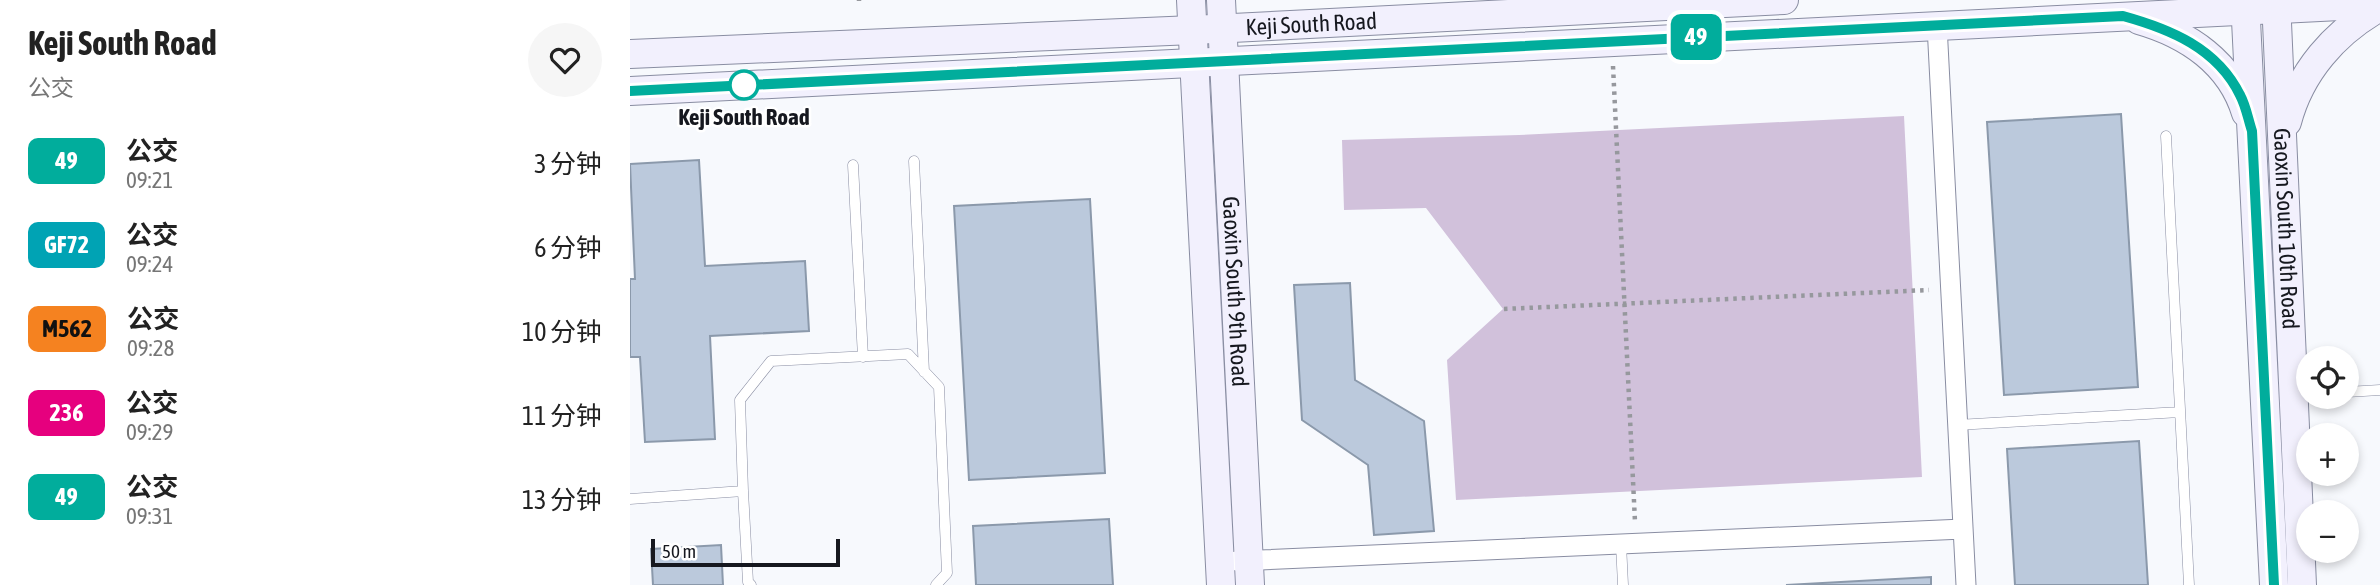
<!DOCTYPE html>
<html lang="zh">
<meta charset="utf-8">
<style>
body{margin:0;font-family:"Asap Condensed","Noto Sans SC",sans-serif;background:#f6f6f6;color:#222;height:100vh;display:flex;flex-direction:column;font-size:26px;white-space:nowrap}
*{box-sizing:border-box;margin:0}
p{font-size:23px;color:#767676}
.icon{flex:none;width:38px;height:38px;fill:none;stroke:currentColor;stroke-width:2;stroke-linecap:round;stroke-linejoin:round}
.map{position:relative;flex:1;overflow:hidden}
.drawer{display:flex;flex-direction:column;background:#fff;width:630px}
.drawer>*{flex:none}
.badge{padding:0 14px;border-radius:10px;font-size:24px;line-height:46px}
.buttons{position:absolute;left:1666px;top:346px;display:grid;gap:14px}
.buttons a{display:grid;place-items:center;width:63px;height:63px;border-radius:50%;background:#fff;box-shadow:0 4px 10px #0003;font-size:35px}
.scale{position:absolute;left:21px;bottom:18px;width:189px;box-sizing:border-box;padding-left:7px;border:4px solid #16181f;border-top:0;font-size:19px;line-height:24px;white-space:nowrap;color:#16181f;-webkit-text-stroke:5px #fff;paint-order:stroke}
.map>.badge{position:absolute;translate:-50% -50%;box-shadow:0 0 0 4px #fff}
.round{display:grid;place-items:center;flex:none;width:74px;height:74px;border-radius:37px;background:#f6f6f6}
.headline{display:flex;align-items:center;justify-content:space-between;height:119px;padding:0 28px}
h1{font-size:33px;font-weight:700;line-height:52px}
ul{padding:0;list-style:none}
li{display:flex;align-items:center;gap:21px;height:84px;padding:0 28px}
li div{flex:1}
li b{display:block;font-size:26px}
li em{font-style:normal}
li .badge{min-width:77px;font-weight:700;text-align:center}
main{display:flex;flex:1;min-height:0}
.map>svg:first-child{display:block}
.green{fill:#d1c1db}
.building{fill:#bbc9dc;stroke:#8b99ab;stroke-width:2}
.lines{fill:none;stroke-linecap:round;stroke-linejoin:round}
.lane-casing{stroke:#898da2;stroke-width:11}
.street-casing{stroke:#898da2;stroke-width:21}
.secondary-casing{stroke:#898da2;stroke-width:30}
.path{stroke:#96989d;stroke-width:4.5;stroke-dasharray:3.5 5;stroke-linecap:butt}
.lane{stroke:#fff;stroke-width:10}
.street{stroke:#fff;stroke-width:19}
.secondary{stroke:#f2f0fd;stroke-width:28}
.line-casing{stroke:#fff;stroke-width:16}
.line{stroke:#01ad9c;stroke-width:10}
.stop-dot{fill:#fff;stroke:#01ad9c;stroke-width:3.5}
.labels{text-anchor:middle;stroke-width:5;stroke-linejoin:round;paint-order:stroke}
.street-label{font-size:23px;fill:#16181f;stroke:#fff}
.stop-label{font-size:23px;font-weight:bold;fill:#16181f;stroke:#fff}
</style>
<main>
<section class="drawer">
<div class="headline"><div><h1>Keji South Road</h1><p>公交</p></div><a class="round"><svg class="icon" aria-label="heart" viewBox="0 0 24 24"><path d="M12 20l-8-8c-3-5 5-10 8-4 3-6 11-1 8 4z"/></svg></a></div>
<ul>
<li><span class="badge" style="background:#01ad9c;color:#fff">49</span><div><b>公交</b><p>09:21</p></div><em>3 分钟</em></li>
<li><span class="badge" style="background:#00a3b4;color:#fff">GF72</span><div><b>公交</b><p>09:24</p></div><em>6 分钟</em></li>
<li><span class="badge" style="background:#f58220;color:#111">M562</span><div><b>公交</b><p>09:28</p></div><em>10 分钟</em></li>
<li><span class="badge" style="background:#e6007e;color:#fff">236</span><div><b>公交</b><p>09:29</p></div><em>11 分钟</em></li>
<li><span class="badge" style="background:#01ad9c;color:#fff">49</span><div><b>公交</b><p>09:31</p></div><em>13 分钟</em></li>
</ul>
</section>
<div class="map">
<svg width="1750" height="585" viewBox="0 0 1750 585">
<rect width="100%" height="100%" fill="#f7f9fd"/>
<path class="green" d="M1274,116L1292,477L826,500L817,360L873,309L796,208L714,210L712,140L889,135Z"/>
<path class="building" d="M1491,114L1508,387L1374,395L1357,122Z
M69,160L75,266L175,261L179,331L80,336L85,439L15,442L10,357H0V279H5L0,164Z
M460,199L475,473L339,480L324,206Z
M720,283L725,380L794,421L804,531L744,535L738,465L672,420L664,285Z
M1509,441L1518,585H1385L1377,449Z
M479,519L483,585H346L343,526Z
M91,545L93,585H23L21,549Z
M1301,577V585H1156Z"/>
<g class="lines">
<g class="lane-casing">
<path id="lane" d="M1536,136L1559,585
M284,161L294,372
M223,165L233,357
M1717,392L1750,390
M1327,425L1550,412
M0,499L113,491
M991,544L993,585
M121,585L118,582L113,491L110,400L141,361L278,354L309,387L317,573L306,585"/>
</g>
<g class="street-casing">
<path id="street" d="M1307,25L1336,585
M606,561L1333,529"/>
</g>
<g class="secondary-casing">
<g id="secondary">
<path d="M561,0L591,585"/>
<path id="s1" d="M591,0L620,585"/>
<path d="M1615,0L1644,585"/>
<path id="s2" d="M1646,0L1672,585"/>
<path d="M1509,20C1558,34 1601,63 1616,113"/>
<path id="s3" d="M0,54L563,30L1154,0"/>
<path d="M0,91L1750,4"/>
<path d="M1657,122C1670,72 1705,32 1750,7"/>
</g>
</g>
<path class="path" d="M229,0V1
M983,66L1005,522
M874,309L1299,290"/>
<use href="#lane" class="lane"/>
<use href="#street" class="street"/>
<use href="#secondary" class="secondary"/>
</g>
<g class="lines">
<g class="line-casing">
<path id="line" d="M0,91L1493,16C1540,29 1587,48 1610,95C1616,106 1618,119 1622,131L1644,585"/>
</g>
<use href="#line" class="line"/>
</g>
<circle class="stop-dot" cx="114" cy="85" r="14"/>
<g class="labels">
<g class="street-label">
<text dy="8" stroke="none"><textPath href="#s3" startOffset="682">Keji South Road</textPath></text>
<text dy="8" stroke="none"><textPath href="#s2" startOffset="229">Gaoxin South 10th Road</textPath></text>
<text dy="8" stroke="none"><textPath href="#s1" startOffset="292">Gaoxin South 9th Road</textPath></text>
</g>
<g class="stop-label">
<text x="114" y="125">Keji South Road</text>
</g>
</g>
</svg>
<div class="buttons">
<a><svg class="icon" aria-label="locate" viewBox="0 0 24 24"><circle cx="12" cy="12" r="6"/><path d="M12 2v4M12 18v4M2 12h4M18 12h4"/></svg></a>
<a>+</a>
<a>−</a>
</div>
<div class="scale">50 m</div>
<b class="badge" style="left:1066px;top:37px;background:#01ad9c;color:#fff">49</b>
</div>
</main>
